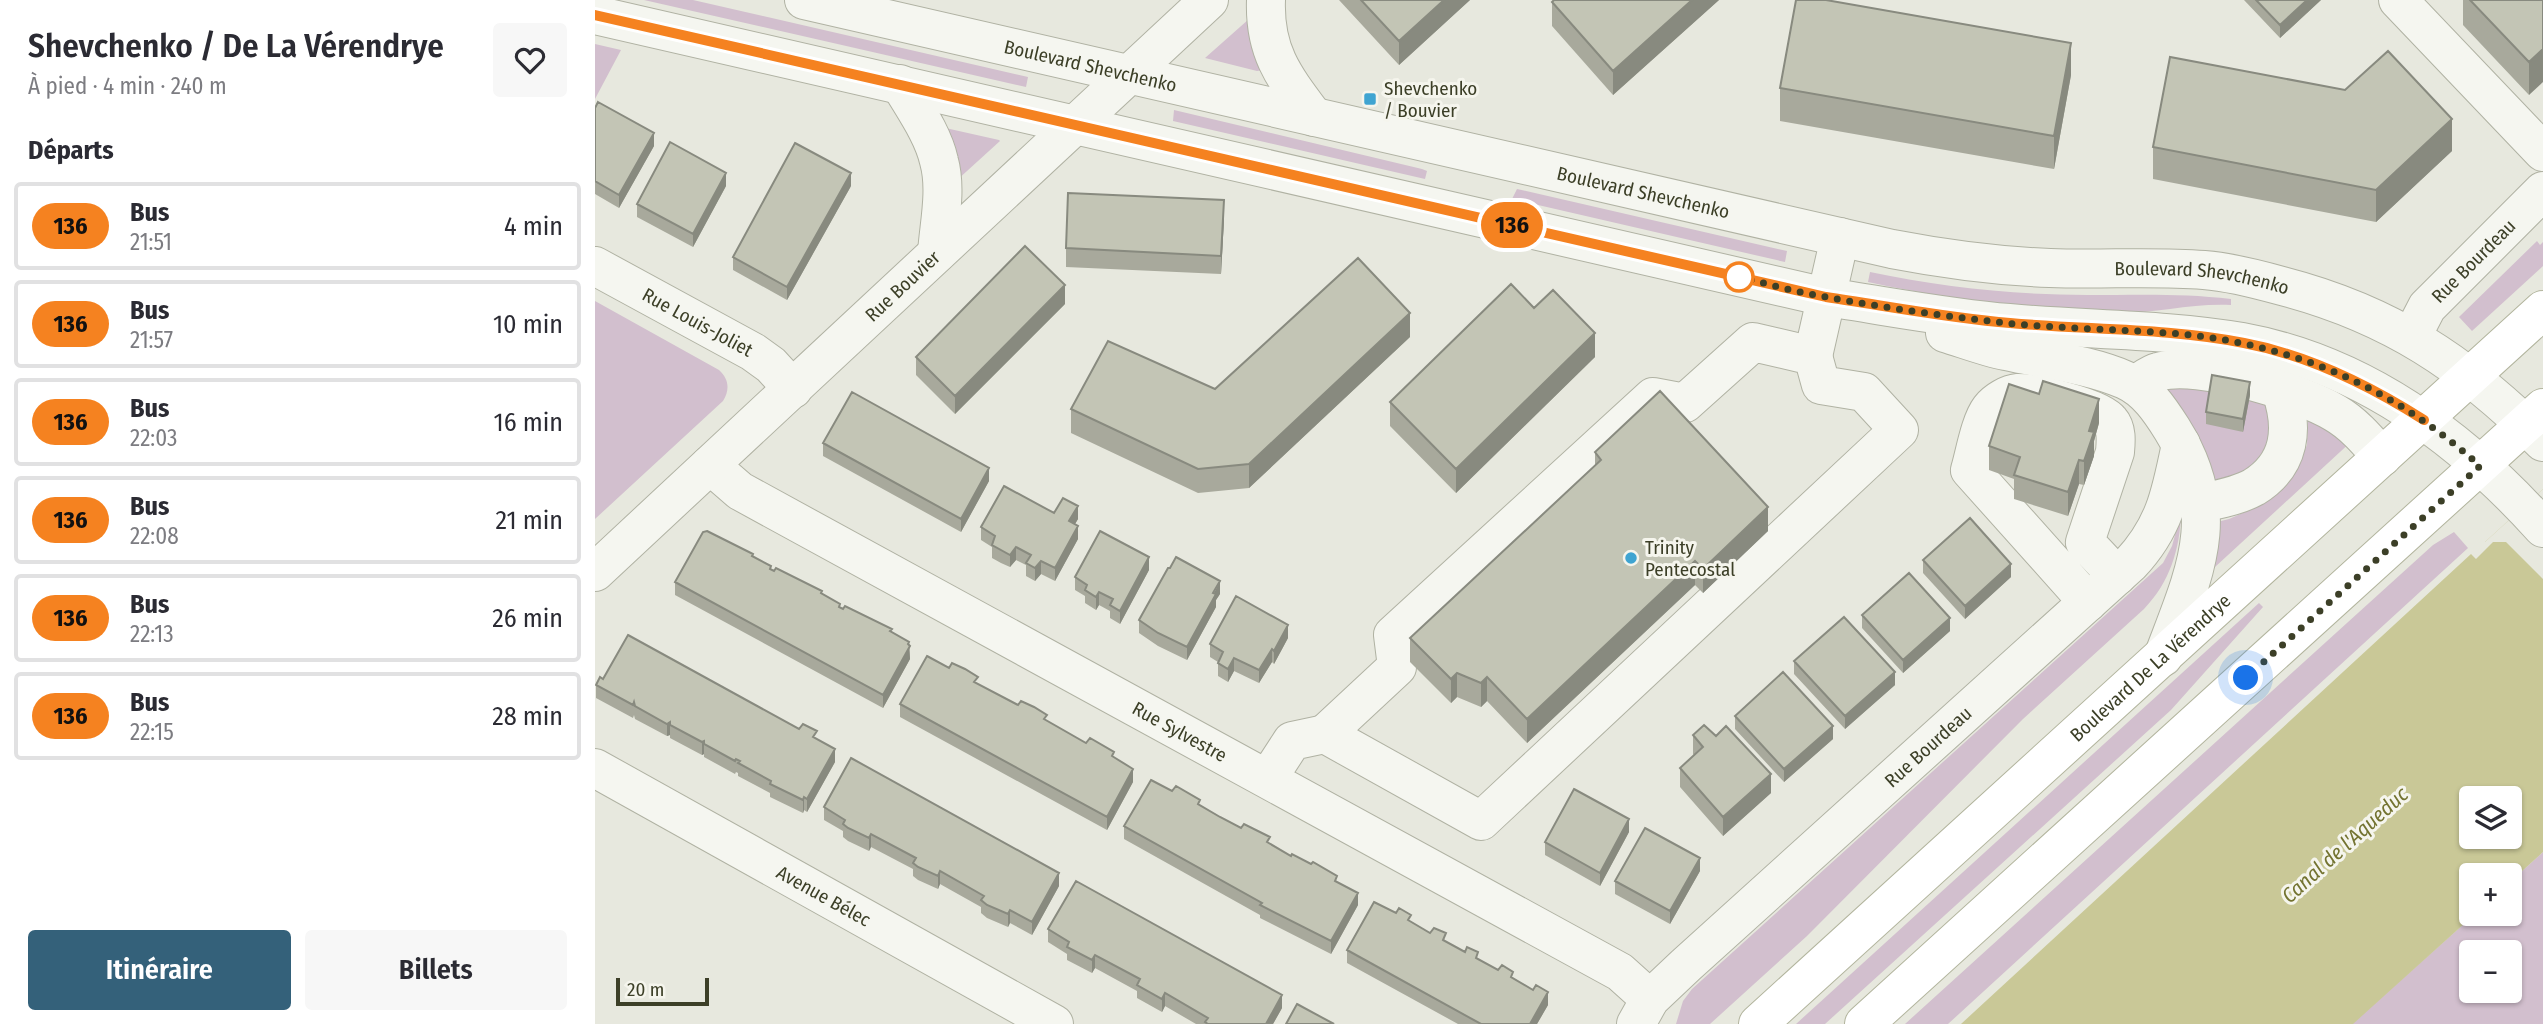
<!DOCTYPE html>
<html lang="fr">
<meta charset="utf-8">
<style>
body{margin:0;font-family:"Fira Sans Condensed",sans-serif;background:#f7f7f7;color:#2b2b33;height:100vh;display:flex;flex-direction:column;font-size:26px;white-space:nowrap}
*{box-sizing:border-box;margin:0}
p{font-size:23px;color:#7c7c81}
.icon{flex:none;width:38px;height:38px;fill:none;stroke:currentColor;stroke-width:2;stroke-linecap:round;stroke-linejoin:round}
.map{position:relative;flex:1;overflow:hidden}
.drawer{display:flex;flex-direction:column;background:#fff;width:595px}
.drawer>*{flex:none}
.badge{padding:0 14px;border-radius:23px;font-size:24px;line-height:46px}
.controls{position:absolute;left:1864px;top:786px;display:grid;gap:14px}
.controls a{display:grid;place-items:center;width:63px;height:63px;border-radius:7px;background:#fff;box-shadow:0 2px 5px #0004;font-size:35px}
.scale{position:absolute;left:21px;bottom:18px;width:93px;box-sizing:border-box;padding-left:7px;border:4px solid #3c3f27;border-top:0;font-size:19px;line-height:24px;white-space:nowrap;color:#3c3f27;-webkit-text-stroke:5px #f5f5ed;paint-order:stroke}
.you{position:absolute;width:35px;height:35px;margin:-18px;border:5px solid #fff;border-radius:50%;background:#1a73e8;box-shadow:0 0 0 10px #1a73e833}
.map>.badge{position:absolute;translate:-50% -50%;box-shadow:0 0 0 4px #fff}
h2{padding:0 28px;font-size:26px;line-height:63px}
.round{display:grid;place-items:center;flex:none;width:74px;height:74px;border-radius:7px;background:#f7f7f7}
.summary{display:flex;align-items:center;justify-content:space-between;height:119px;padding:0 28px}
h1{font-size:33px;font-weight:600;line-height:52px}
.cta{display:flex;gap:14px;margin-top:auto;padding:14px 28px}
.cta a{flex:1;height:80px;border-radius:7px;background:#34617a;color:#fff;font-size:28px;font-weight:600;line-height:80px;text-align:center}
.cta a+a{background:#f7f7f7;color:#2b2b33}
ul{padding:0;list-style:none}
li{display:flex;align-items:center;gap:21px;height:88px;margin:0 14px 10px;padding:0 14px;border:4px solid #e1e1e2;border-radius:7px}
li div{flex:1}
li b{display:block;font-size:26px}
li em{font-style:normal}
li .badge{min-width:77px;font-weight:700;text-align:center}
main{display:flex;flex:1;min-height:0}
.map>svg:first-child{display:block}
.green{fill:#d2bfce;fill-rule:evenodd}
.water{fill:#c9c897;fill-rule:evenodd}
.pier{fill:#e7e8de}
.lines{fill:none;stroke-linecap:round;stroke-linejoin:round}
.minor-casing{stroke:#b0b2a3;stroke-width:40}
.major-casing{stroke:#b2b49d;stroke-width:40}
.minor{stroke:#f5f6f0;stroke-width:38}
.major{stroke:#fff;stroke-width:38}
.wall{fill:#a8a99c}
.shaded-wall{fill:#888a7f}
.building{fill:#c3c5b5;stroke:#888a7f;stroke-width:2}
.line-casing{stroke:#fff;stroke-width:16}
.line{stroke:#f58220;stroke-width:10}
.walk{stroke:#3c3f27;stroke-width:7;stroke-dasharray:0 12.6}
.poi-dot{fill:#3fa4d1;stroke:#f5f5ed;stroke-width:2.5}
.stop-dot{fill:#fff;stroke:#f58220;stroke-width:3.5}
.labels{text-anchor:middle;stroke-width:6;stroke-linejoin:round;paint-order:stroke}
.street-label{font-size:19px;fill:#3c3f27;stroke:#f5f5ed}
.poi-label{font-size:19px;fill:#3c3f27;stroke:#f5f5ed;text-anchor:start}
.water-label{font-size:21px;font-style:italic;fill:#737330;stroke:#f5f5ed}
</style>
<main>
<section class="drawer">
<div class="summary"><div><h1>Shevchenko / De La Vérendrye</h1><p>À pied · 4 min · 240 m</p></div><a class="round"><svg class="icon" aria-label="heart" viewBox="0 0 24 24"><path d="M12 20l-8-8c-3-5 5-10 8-4 3-6 11-1 8 4z"/></svg></a></div>
<h2>Départs</h2>
<ul>
<li><span class="badge" style="background:#f58220;color:#111">136</span><div><b>Bus</b><p>21:51</p></div><em>4 min</em></li>
<li><span class="badge" style="background:#f58220;color:#111">136</span><div><b>Bus</b><p>21:57</p></div><em>10 min</em></li>
<li><span class="badge" style="background:#f58220;color:#111">136</span><div><b>Bus</b><p>22:03</p></div><em>16 min</em></li>
<li><span class="badge" style="background:#f58220;color:#111">136</span><div><b>Bus</b><p>22:08</p></div><em>21 min</em></li>
<li><span class="badge" style="background:#f58220;color:#111">136</span><div><b>Bus</b><p>22:13</p></div><em>26 min</em></li>
<li><span class="badge" style="background:#f58220;color:#111">136</span><div><b>Bus</b><p>22:15</p></div><em>28 min</em></li>
</ul>
<div class="cta"><a>Itinéraire</a><a>Billets</a></div>
</section>
<div class="map">
<svg width="1948" height="1024" viewBox="0 0 1948 1024">
<rect width="100%" height="100%" fill="#e7e8de"/>
<path class="green" d="M49,0H98L433,77L431,87Z
M654,19L668,70L662,71L610,58Z
M0,44L26,50L0,99Z
M579,110L827,169L832,171L830,179L578,121Z
M346,127L404,140L405,141L361,181Z
M922,189L1192,251L1190,262L917,199Z
M1942,241L1945,245L1948,242V266L1877,331L1864,317Z
M1275,272C1346,287 1419,295 1492,295C1541,295 1587,293 1636,299V305C1599,303 1562,313 1523,313C1442,312 1352,299 1273,282Z
M0,301L124,370C134,379 135,390 128,401L0,519Z
M1572,386L1617,388L1647,432L1655,395L1668,401C1683,426 1674,453 1650,470C1642,476 1628,479 1618,483L1567,389Z
M1713,415L1758,440L1620,567L1616,565L1622,522L1634,519L1650,512L1705,461L1712,445Z
M1586,513C1585,549 1575,582 1549,609L1428,719L1212,936L1115,1024H1081L1088,1001L1097,989L1568,563L1577,546Z
M1859,532L1873,548L1353,1024H1310L1838,545Z
M1664,603L1668,607L1576,710L1230,1024H1201Z
M1948,852V1024H1757L1880,914H1914L1915,882ZM1876,952H1914V990H1876Z"/>
<path class="water" d="M1948,489V852L1915,882L1914,875H1876V914H1880L1758,1024H1366L1876,554L1881,559L1898,542H1890ZM1876,798H1914V836H1876Z"/>
<path class="pier" d="M1948,489V579L1911,542H1890Z"/>
<g class="lines">
<g class="minor-casing">
<g id="minor">
<path id="s1" d="M209,0L1297,249C1349,259 1402,266 1455,268C1506,270 1558,266 1609,270C1635,272 1662,279 1687,286C1795,314 1870,364 1948,442"/>
<path d="M671,0C669,52 689,77 719,117"/>
<path d="M1803,0L1948,152"/>
<path d="M0,15L1231,297C1292,306 1353,318 1414,323C1492,330 1570,329 1647,342C1767,364 1868,439 1948,528"/>
<path d="M305,84C319,108 338,134 344,161C352,190 344,224 342,253"/>
<path id="s2" d="M0,266L158,352L176,365L198,389"/>
<path d="M1350,333C1370,339 1390,347 1411,351C1450,360 1494,364 1530,380C1552,390 1565,410 1577,429C1630,514 1600,572 1568,657"/>
<path id="s3" d="M1817,336L1832,307L1948,191"/>
<path d="M1158,342L1218,356L1226,385L1269,392L1304,430L886,821L730,734L802,667L798,635L1058,397L1090,403Z"/>
<path d="M1218,356L1245,237"/>
<path d="M1540,385C1547,381 1555,374 1563,372C1603,360 1705,392 1740,413C1759,424 1773,441 1787,457"/>
<path id="s4" d="M115,465L145,491L1025,972L1055,999"/>
<path d="M1606,503C1624,499 1643,496 1659,487C1696,464 1699,428 1686,391"/>
<path id="s5" d="M0,572L614,0"/>
<path d="M1493,602L1375,470C1380,453 1385,422 1395,409C1401,401 1413,394 1423,393C1441,393 1505,407 1515,421C1522,429 1521,441 1520,452L1490,542L1522,576"/>
<path id="s6" d="M0,768L459,1024"/>
<path d="M673,778L697,741L730,734"/>
<path id="s7" d="M1041,1024L1055,999L1091,965L1535,564C1570,527 1576,493 1586,444"/>
</g>
</g>
<g class="major-casing">
<g id="major">
<path id="s8" d="M1163,1024L1948,310"/>
<path d="M1269,1024L1948,408"/>
</g>
</g>
<use href="#minor" class="minor"/>
<use href="#major" class="major"/>
</g>
<path class="wall" d="M744,0H875L804,65Z
M959,0H1124L1018,95L957,26V2Z
M1649,0H1726L1685,38Z
M1868,0H1948L1934,95L1868,25Z
M1476,75L1459,169L1185,121V88Z
M0,108L59,146L24,208L0,194Z
M1558,147L1857,151L1781,222L1558,179Z
M131,186L98,247L42,217V204Z
M256,186L192,300L138,270V257Z
M629,219L626,274L471,267V248Z
M470,304L360,414L321,375V357Z
M939,308L1000,357L861,493L795,426V402Z
M815,337L654,488L603,493L476,433V409L620,389Z
M1655,395L1648,432L1611,424V412Z
M1504,423L1499,441V456L1489,485L1484,484L1473,516L1419,499V479L1394,470V446Z
M228,443L394,481L366,532L228,456Z
M1000,452L1173,531L1108,593L1100,585L932,743L892,701L886,707L862,697L856,703L815,662V638L1000,466Z
M459,513L483,519L480,524L483,539L460,581L446,574L440,581L431,576V565L421,560L415,567L406,563L397,558V547L386,540V527Z
M158,556L176,570L227,594L245,608L297,632L314,645L315,659L288,708L80,595V582Z
M1328,560L1416,577L1370,619L1328,573Z
M554,570L525,624L515,618V611L504,605L501,610L490,603V596L480,590V577Z
M625,594L621,600V607L592,660L563,646L544,633V620Z
M1267,615L1355,631L1308,673L1267,628Z
M693,638L679,664L677,662L664,683L639,671L633,682L623,676V662L615,657V644Z
M1199,661L1300,685L1250,729L1199,674Z
M8,679L222,739L240,762L212,812L209,810L208,813L175,797V793L143,776V773L141,772L140,774L109,757V754L107,755L75,738V735L72,736L40,719L39,715L38,718L1,698V685Z
M383,684L491,743L519,758L538,782L512,830L305,717V704Z
M1140,716L1238,739L1189,782L1140,729Z
M1098,735L1121,736L1176,793L1128,836L1085,787V768L1099,755L1098,754Z
M605,806L742,882L763,905L736,954L665,918V915L529,839V826Z
M229,807L464,886L437,935L415,923L413,927L392,918L386,913V907L345,884L343,889L323,880L318,876V869L276,847L274,851L253,841L248,837V831L229,820Z
M1034,832L1005,886L950,855V842Z
M1105,871L1075,924L1020,894V881Z
M816,922L835,933L918,978L953,1005L942,1024H863L752,963V950Z
M453,929L687,1008L678,1024H601L570,1006L567,1012L542,998V991L500,968L497,973L472,960V954L453,942Z"/>
<path class="shaded-wall" d="M849,0H875L804,65V41Z
M1097,0H1124L1018,95V71Z
M1712,0H1726L1685,38V25Z
M1476,43V75L1459,169V136Z
M1948,49V82L1934,95V62Z
M1857,119V151L1781,222V190Z
M59,133V146L24,208V195Z
M131,173V186L98,247V234Z
M256,173V186L192,300V287Z
M629,200V219L626,274V256Z
M470,285V304L360,414V396Z
M815,313V337L654,488V464Z
M1000,333V357L861,493V469Z
M1655,382V395L1648,432V419Z
M1504,399V423L1499,441V456L1489,485V461L1494,431Z
M1484,460V484L1473,516V492Z
M394,468V481L366,532V519Z
M483,506V519L474,534V521Z
M1173,507V531L1108,593V569Z
M483,526V539L460,581V568Z
M421,547V560L415,567V555Z
M554,557V570L525,624V611Z
M446,561V574L440,581V568Z
M1100,561V585L932,743V719Z
M1416,564V577L1370,619V606Z
M625,581V594L621,600V607L592,660V647Z
M504,592V605L501,610V597Z
M1355,618V631L1308,673V660Z
M693,625V638L679,664V651Z
M314,642L315,659L288,708V695Z
M677,649V662L664,683V670Z
M639,658V671L633,682V669Z
M1300,672V685L1250,729V716Z
M862,673V697L856,703V679Z
M892,677V701L886,707V683Z
M75,722V735L72,736V724Z
M1238,726V739L1189,782V769Z
M109,741V754L107,755V742Z
M240,749V762L212,812V799Z
M538,769V782L512,830V817Z
M1176,774V793L1128,836V817Z
M209,797V810L208,813V800Z
M1034,819V832L1005,886V873Z
M276,834V847L274,851V838Z
M1105,858V871L1075,924V911Z
M345,871V884L343,889V876Z
M464,873V886L437,935V922Z
M763,893V905L736,954V941Z
M415,910V923L413,927V914Z
M500,955V968L497,973V960Z
M953,992V1005L942,1024H935Z
M570,993V1006L567,1012V999Z
M687,995V1008L678,1024H671Z"/>
<path class="building" d="M766,0H849L804,41Z
M959,0H1097L1018,71L957,2Z
M1201,0H1231L1476,43L1459,136L1185,88Z
M1661,0H1712L1685,25Z
M1875,0H1948V49L1934,62Z
M1793,51L1857,119L1781,190L1558,147L1575,57L1750,90Z
M3,102L59,133L24,195L0,181V108Z
M75,142L131,173L98,234L42,204Z
M200,143L256,173L192,287L138,257Z
M473,193L629,200L626,256L471,248Z
M430,246L470,285L360,396L321,357Z
M763,258L815,313L654,464L603,469L476,409L513,341L620,389Z
M916,284L939,308L958,290L1000,333L861,469L795,402Z
M1617,375L1655,382L1648,419L1611,412Z
M1448,381L1504,399L1494,431L1499,432L1489,461L1484,460L1473,492L1419,475L1425,457L1394,446L1414,384L1444,394Z
M1065,391L1173,507L1108,569L1100,561L932,719L892,677L886,683L862,673L856,679L815,638L1006,460L1000,452Z
M257,392L394,468L366,519L228,443Z
M409,486L459,513L468,498L483,506L474,521L483,526L460,568L446,561L440,568L431,563L436,555L421,547L415,555L397,545L400,536L386,527Z
M1375,518L1416,564L1370,606L1328,560Z
M112,531L158,554L157,556L176,566L175,569L179,571L181,568L227,591L226,593L245,604L244,607L248,609L250,606L297,629L295,631L314,642L313,644L315,646L288,695L80,582L108,532Z
M505,531L554,557L525,611L515,605L518,599L504,592L501,597L490,590L492,585L480,577Z
M581,557L625,581L618,593L621,594L592,647L563,633L544,620L573,568H575Z
M1314,573L1355,618L1308,660L1267,615Z
M641,596L693,625L679,651L677,649L664,670L639,658L633,669L623,663L628,652L615,644Z
M1249,617L1300,672L1250,716L1199,661Z
M33,635L204,729L208,724L222,731L218,737L240,749L212,799L209,797L208,800L175,784L176,781L143,763L145,761L141,759L140,761L109,744V741L107,742L75,725V722L72,724L40,706L39,702L38,705L1,685L5,677L8,679Z
M332,656L354,668L357,663L370,669L383,677L379,682L423,705L426,701L439,707L452,715L449,719L491,743L495,738L519,752L517,756L538,769L512,817L305,704Z
M1188,672L1238,726L1189,769L1140,716Z
M1109,725L1121,736L1131,726L1176,774L1128,817L1085,768L1108,747L1098,735Z
M256,758L464,873L437,922L415,910L413,914L392,905L386,900L389,896L345,871L343,876L323,867L318,863L321,858L276,834L274,838L253,828L248,824L250,820L229,807Z
M556,780L577,791L581,786L605,800L603,804L625,817L646,828L649,824L675,837L672,842L696,856L697,854L716,864L718,862L742,876L740,881L763,893L736,941L665,905L667,903L529,826Z
M979,789L1034,819L1005,873L950,842Z
M1050,828L1105,858L1075,911L1020,881Z
M481,881L687,995L671,1024H613L610,1022L613,1018L570,993L567,999L542,985L545,979L500,955L497,960L472,947L474,942L453,929Z
M779,902L801,913L804,908L816,915L813,920L835,933L839,928L851,933L848,940L870,952L872,947L883,952L881,958L903,970L907,965L918,972L916,977L938,990L941,985L953,992L935,1024H886L752,950Z
M702,1004L739,1024H691Z"/>
<g class="lines">
<g class="line-casing">
<path id="line" d="M0,15L1231,297C1292,306 1354,318 1415,323C1493,330 1572,328 1649,343C1713,355 1774,385 1829,420"/>
</g>
<use href="#line" class="line"/>
<path class="walk" d="M1144,277L1138,275C1169,283 1200,292 1231,297C1290,308 1351,316 1410,323C1468,329 1527,329 1585,334C1701,345 1799,388 1885,466L1651,678"/>
</g>
<g class="poi-dot">
<rect x="768" y="92" width="14" height="14" rx="3.5"/>
<circle cx="1036" cy="558" r="7"/>
</g>
<circle class="stop-dot" cx="1144" cy="277" r="14"/>
<g class="labels">
<g class="street-label">
<text dy="7" stroke="none"><textPath href="#s1" startOffset="294">Boulevard Shevchenko</textPath></text>
<text dy="7" stroke="none"><textPath href="#s1" startOffset="861">Boulevard Shevchenko</textPath></text>
<text dy="7" stroke="none"><textPath href="#s3" startOffset="98">Rue Bourdeau</textPath></text>
<text dy="7" stroke="none"><textPath href="#s1" startOffset="1428">Boulevard Shevchenko</textPath></text>
<text dy="7" stroke="none"><textPath href="#s5" startOffset="420">Rue Bouvier</textPath></text>
<text dy="7" stroke="none"><textPath href="#s2" startOffset="117">Rue Louis-Joliet</textPath></text>
<text dy="7" stroke="none"><textPath href="#s8" startOffset="530">Boulevard De La Vérendrye</textPath></text>
<text dy="7" stroke="none"><textPath href="#s4" startOffset="541">Rue Sylvestre</textPath></text>
<text dy="7" stroke="none"><textPath href="#s7" startOffset="404">Rue Bourdeau</textPath></text>
<text dy="7" stroke="none"><textPath href="#s6" startOffset="262">Avenue Bélec</textPath></text>
</g>
<g class="poi-label">
<text x="789" y="95">Shevchenko<tspan x="789" dy="22">/ Bouvier</tspan></text>
<text x="1050" y="554">Trinity<tspan x="1050" dy="22">Pentecostal</tspan></text>
</g>
<g class="water-label">
<text transform="translate(1750 845) rotate(-42)" y="7">Canal de l'Aqueduc</text>
</g>
</g>
</svg>
<div class="controls">
<a><svg class="icon" aria-label="layers" viewBox="0 0 24 24"><path d="M12 4l9 5-9 5-9-5zM3 14l9 5 9-5"/></svg></a>
<a>+</a>
<a>−</a>
</div>
<div class="scale">20 m</div>
<div class="you" style="left:1651px;top:678px"></div>
<b class="badge" style="left:917px;top:225px;background:#f58220;color:#111">136</b>
</div>
</main>
